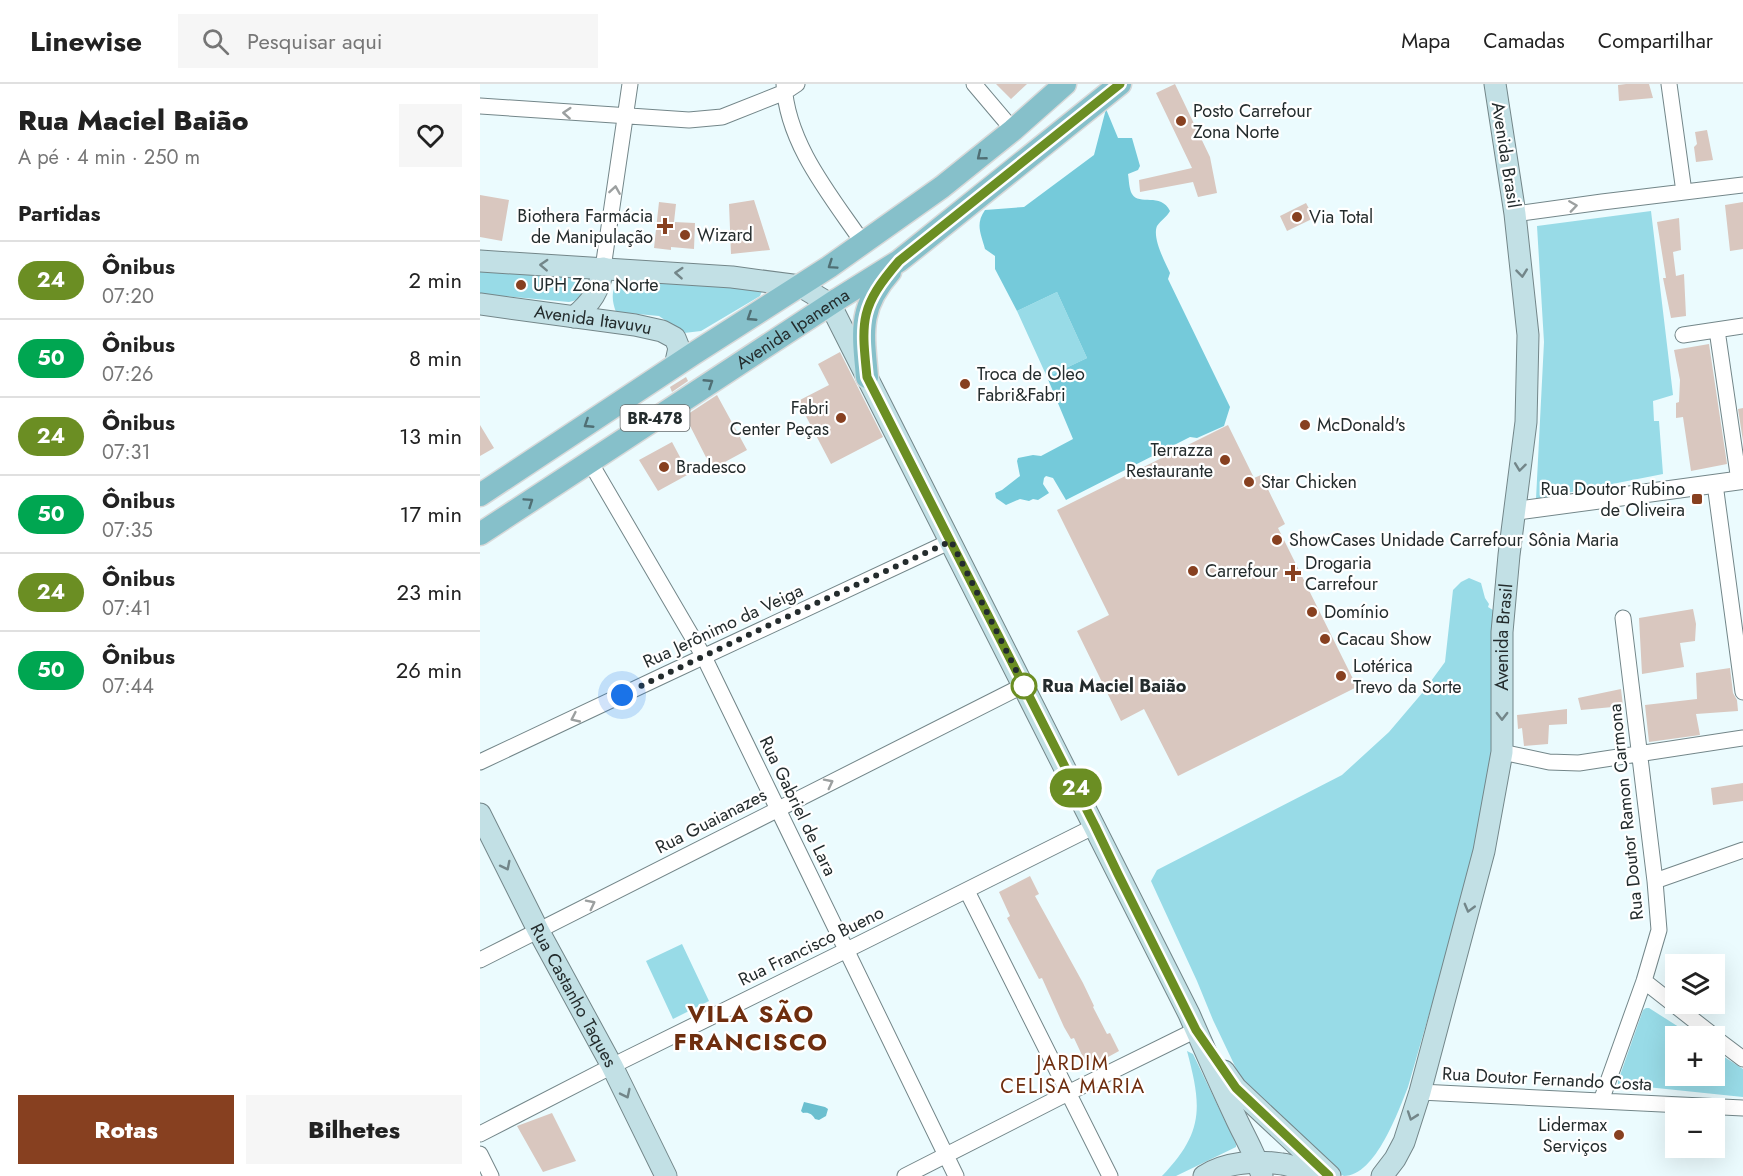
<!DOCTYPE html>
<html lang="pt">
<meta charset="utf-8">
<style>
body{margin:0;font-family:Jost,sans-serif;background:#f6f6f6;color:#222;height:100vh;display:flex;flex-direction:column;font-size:22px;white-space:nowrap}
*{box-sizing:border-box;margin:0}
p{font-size:20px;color:#767676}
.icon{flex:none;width:33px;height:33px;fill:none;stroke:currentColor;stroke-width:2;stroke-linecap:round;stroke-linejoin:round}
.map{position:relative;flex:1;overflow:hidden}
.side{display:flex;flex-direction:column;background:#fff;width:480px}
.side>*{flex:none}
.badge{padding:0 12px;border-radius:20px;font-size:21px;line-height:39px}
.tools{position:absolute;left:1185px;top:870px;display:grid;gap:12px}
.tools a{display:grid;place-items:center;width:60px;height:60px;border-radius:0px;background:#fff;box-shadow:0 6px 24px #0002;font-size:30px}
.you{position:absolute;width:30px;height:30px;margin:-15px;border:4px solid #fff;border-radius:50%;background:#1a73e8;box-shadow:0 0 0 9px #1a73e833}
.map>.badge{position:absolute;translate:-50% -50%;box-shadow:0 0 0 3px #fff}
h2{padding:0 18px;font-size:22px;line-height:54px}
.round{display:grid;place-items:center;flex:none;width:63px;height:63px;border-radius:0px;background:#f6f6f6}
.head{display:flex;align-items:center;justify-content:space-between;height:102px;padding:0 18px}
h1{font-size:28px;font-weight:800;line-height:45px}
.action{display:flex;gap:12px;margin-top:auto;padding:12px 18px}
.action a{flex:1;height:69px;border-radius:0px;background:#874020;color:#fff;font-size:24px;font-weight:800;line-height:69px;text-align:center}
.action a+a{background:#f6f6f6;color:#222}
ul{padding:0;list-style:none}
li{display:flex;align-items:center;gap:18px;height:78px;padding:0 18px;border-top:2px solid #e0e0e0}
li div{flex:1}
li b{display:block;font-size:22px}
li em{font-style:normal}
li .badge{min-width:66px;font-weight:700;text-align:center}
header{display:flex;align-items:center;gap:36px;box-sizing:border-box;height:84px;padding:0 30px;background:#fff;border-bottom:2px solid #e0e0e0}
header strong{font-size:28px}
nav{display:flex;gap:33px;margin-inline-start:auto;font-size:21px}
.search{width:420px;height:54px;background:#f6f6f6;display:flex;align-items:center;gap:15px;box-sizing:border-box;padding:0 21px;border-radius:0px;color:#767676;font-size:22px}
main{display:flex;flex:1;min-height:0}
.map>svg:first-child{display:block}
.green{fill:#98dbe7}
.forest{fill:#75cada}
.water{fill:#6bbfcf}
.building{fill:#d9c7bf}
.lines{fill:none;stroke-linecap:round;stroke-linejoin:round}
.minor-casing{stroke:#738689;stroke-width:17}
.tertiary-casing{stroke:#738689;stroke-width:20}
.secondary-casing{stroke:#738689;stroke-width:23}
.primary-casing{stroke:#d8d9d9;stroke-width:25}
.minor{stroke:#fff;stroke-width:15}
.tertiary{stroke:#fff;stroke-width:18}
.secondary{stroke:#c2e0e5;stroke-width:21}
.primary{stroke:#86c0ca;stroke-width:22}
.oneway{stroke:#9ca0a0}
.oneway2{stroke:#506f74}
.oneway3{stroke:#738689}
.line-casing{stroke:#fff;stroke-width:14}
.line{stroke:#6b8e23;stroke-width:9}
.walk{stroke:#242c2d;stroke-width:6;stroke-dasharray:0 10.8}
.poi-dot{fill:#874020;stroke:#fff;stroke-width:2}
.stop-dot{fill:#fff;stroke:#6b8e23;stroke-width:3}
.labels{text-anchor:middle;stroke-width:4.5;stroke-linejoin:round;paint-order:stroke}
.shield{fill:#fff;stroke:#666b6c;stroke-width:1.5}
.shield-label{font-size:16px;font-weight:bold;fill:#242c2d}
.poi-label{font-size:18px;fill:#242c2d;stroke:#fff;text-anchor:start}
.street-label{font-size:18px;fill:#242c2d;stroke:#fff}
.stop-label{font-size:18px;font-weight:bold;fill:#242c2d;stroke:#fff;text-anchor:start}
.neighbourhood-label{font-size:20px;letter-spacing:1.5px;fill:#6e2e0f;stroke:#fff}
.district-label{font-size:24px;font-weight:bold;letter-spacing:1.5px;fill:#6e2e0f;stroke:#fff}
</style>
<header>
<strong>Linewise</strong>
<div class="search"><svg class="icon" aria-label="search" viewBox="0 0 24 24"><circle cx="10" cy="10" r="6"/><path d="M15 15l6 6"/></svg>Pesquisar aqui</div>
<nav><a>Mapa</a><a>Camadas</a><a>Compartilhar</a></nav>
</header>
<main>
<section class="side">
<div class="head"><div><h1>Rua Maciel Baião</h1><p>A pé · 4 min · 250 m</p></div><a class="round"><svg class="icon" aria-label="heart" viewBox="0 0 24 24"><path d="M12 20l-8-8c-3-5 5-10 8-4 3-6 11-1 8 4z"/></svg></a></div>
<h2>Partidas</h2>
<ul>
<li><span class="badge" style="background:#6b8e23;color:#fff">24</span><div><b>Ônibus</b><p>07:20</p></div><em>2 min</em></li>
<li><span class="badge" style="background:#00a651;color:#fff">50</span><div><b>Ônibus</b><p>07:26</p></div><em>8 min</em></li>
<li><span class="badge" style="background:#6b8e23;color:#fff">24</span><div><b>Ônibus</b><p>07:31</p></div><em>13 min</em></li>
<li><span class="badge" style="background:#00a651;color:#fff">50</span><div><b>Ônibus</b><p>07:35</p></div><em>17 min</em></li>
<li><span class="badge" style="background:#6b8e23;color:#fff">24</span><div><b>Ônibus</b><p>07:41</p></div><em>23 min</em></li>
<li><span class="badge" style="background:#00a651;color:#fff">50</span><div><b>Ônibus</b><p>07:44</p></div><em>26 min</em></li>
</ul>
<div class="action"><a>Rotas</a><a>Bilhetes</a></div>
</section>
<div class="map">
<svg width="1263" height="1092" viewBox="0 0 1263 1092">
<rect width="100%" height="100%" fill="#ebfbfe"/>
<path class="green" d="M1171,127L1193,311L1173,317L1174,337H1179L1183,390L1056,415L1064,258L1057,142Z
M0,187L99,192L104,194C106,210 104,215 89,218L0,210Z
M141,194L279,205L282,207L280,212L221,247L204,249L179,232L136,228C131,215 131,204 141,194Z
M577,208L607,274L567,293L537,227Z
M989,494L1001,499L1005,514L1009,520L1008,523L1016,528L1012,662L995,771L928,1003C919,1025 896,1092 864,1092C860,1091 856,1087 852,1084L763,999L733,936L717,897L671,797L677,786L862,691L909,648L943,608L965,578L973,506L981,498Z
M202,860L229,917L193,935L166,877Z
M1166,924H1169L1213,952H1196V992H1234L1235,967L1263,985V1013L1138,1000V997L1163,926Z
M707,967L713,970L756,1060V1063L696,1092H682C724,1048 722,1023 707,967Z"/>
<path class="forest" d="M626,25L638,54H652L660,82L658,86L648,90C649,96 649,105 652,110C659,122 681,108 690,127C687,133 681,136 677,142C672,154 685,178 690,189L688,195L750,323L744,342L717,354L710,353L586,416L573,394L566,392L564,394L563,400L569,409L558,416L553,415L549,417L540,415L526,421L516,414L515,409L522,406L540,392L537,377L538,374L553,371L561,372L593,355L567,293L607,274L577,208L537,227L515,185V172L505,165C501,150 495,140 505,126L544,123L614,71Z"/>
<path class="water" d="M324,1018L345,1023L348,1025L346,1032L339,1036L335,1035C332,1030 329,1028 323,1029L321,1027Z"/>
<path class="building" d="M516,0H547L531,15Z
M695,0L730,73L737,109L718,113L713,98L660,108L659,96L712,84L676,9Z
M1146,0H1169L1173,14L1139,17L1138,1Z
M1227,46L1233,76L1216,78L1214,63L1217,60L1215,48Z
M0,111L29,116L22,157L0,153Z
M274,116L290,166L251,170L249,120Z
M179,118L196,120L194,138L215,139L214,165L191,163V166L174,164Z
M1263,118V165L1250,167L1245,121Z
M826,119L834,134L807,147L800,132Z
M1199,134L1201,166L1193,168L1196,192L1204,190L1206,232L1191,234L1183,194H1186L1177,138Z
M1229,260L1247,380L1211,387L1203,333L1196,334V319L1199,318L1200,296L1194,266Z
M360,268L403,353L351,380L318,317L349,301L338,280Z
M206,293L208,297L192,308L190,303Z
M237,311L267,366L232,385L205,332Z
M1263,324V357L1258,325Z
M0,341L14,364L0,372Z
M748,341L774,394L781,391L805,440L798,444L877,603L698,692L664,625L641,637L597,547L629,531L577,426Z
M192,358L209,390L178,407L159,376Z
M1213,525L1216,540L1215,557L1200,559L1204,583L1162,590L1159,534Z
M1250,584L1253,609L1257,616L1258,627L1216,630L1220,651L1169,658L1165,621L1217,615L1216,589Z
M1141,605L1143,622L1101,626L1098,614Z
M1087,625V640L1069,641L1068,660L1044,662L1042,644L1038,645L1037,631Z
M1263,699V717L1233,721L1231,704Z
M550,792L559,810L555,812L603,899L614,922L613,923L627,950L630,949L639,967L608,984L594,954L591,955L584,943L562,894L559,895L527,834L530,832L519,808Z
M72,1029L96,1077L63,1088L37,1042Z"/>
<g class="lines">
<g class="minor-casing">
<path id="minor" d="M304,0C307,60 351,112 383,159
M494,0L533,46
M1189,0L1204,108
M0,22L209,36L242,33L305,8L317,0
M1035,130L1122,118L1263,101
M123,184L150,0
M1237,246L1259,397
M1203,251L1263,242
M110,378L224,573L476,1092
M1235,400L1263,608
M1022,668L1069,678L1099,679L1263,654
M0,678C157,604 313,530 471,457
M1175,797L1263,766
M487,807L630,1092
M0,876L544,601
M1164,897L1234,952
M1234,953L1263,975
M940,1008L1263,1024
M1121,1017L1164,897L1179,846L1175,797L1143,534
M0,1050L144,976L385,857L615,742
M0,1070L11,1092
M425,1092L588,1009L716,946"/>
</g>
<g class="tertiary-casing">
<path id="tertiary" d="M1035,427L1263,396"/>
</g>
<g class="secondary-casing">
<g id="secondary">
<path d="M0,177L252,193L320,202L350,220L709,930C724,964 739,998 755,1032C764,1052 776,1071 782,1092"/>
<path id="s1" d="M0,220L155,241L182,247L195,254L199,264L195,282"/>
<path d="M94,233C111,219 120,206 123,184"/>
<path id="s2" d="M0,730L58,846L132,982L186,1092"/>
<path d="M744,987L756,1004L850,1092"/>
<path d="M724,1092C746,1078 776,1076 802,1080C813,1081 823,1088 833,1092"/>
<path id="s3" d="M902,1092L915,1075L924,1058L940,1008L1004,767L1022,668V548L1029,471L1046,338L1048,251L1035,130L1015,0"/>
</g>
</g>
<g class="primary-casing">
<g id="primary">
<path d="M387,293C383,248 378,224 410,188"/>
<path d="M0,411L213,270L349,183L462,103L533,46L585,0"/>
<path id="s4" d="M0,450L358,215L419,177L640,0"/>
</g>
</g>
<use href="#minor" class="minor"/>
<use href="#tertiary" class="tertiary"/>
<use href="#secondary" class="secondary"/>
<use href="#primary" class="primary"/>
</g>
<defs><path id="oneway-chevron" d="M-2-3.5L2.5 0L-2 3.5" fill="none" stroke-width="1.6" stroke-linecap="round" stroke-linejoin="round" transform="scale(1.5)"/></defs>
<g class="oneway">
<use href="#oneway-chevron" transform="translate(87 29) rotate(-176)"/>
<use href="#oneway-chevron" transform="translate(135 106) rotate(-81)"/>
<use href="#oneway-chevron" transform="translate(1093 122) rotate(-8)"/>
<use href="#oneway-chevron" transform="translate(95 634) rotate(155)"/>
<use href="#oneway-chevron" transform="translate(349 699) rotate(-27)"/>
<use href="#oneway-chevron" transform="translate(111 820) rotate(-27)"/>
</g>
<g class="oneway2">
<use href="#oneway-chevron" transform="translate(501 72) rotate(141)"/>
<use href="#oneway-chevron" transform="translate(352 181) rotate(146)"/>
<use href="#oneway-chevron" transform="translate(271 233) rotate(147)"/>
<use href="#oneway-chevron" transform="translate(229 299) rotate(-33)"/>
<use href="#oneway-chevron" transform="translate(108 340) rotate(147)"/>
<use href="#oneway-chevron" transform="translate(49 418) rotate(-34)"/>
</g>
<g class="oneway3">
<use href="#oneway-chevron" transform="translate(64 181) rotate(-177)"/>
<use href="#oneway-chevron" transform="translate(199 189) rotate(-176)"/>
<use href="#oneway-chevron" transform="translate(1042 189) rotate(84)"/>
<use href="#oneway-chevron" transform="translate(1040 383) rotate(97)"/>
<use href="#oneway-chevron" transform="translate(1022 632) rotate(90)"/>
<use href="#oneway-chevron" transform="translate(26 782) rotate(63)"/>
<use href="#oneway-chevron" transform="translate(989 824) rotate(105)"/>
<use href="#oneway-chevron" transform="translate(146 1010) rotate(64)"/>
<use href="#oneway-chevron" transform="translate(932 1032) rotate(109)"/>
</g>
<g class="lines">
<g class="line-casing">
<path id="line" d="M640,0L419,177C380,222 381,236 387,293L615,742L638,790L716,946L756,1004L849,1092"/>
</g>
<use href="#line" class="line"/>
<path class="walk" d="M142,611L298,537L471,457L544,602"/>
</g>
<g class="poi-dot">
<circle cx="701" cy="37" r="6"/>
<circle cx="817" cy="133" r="6"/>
<path d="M182 133h6v6h6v6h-6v6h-6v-6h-6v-6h6z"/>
<circle cx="205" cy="151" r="6"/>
<circle cx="41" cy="201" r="6"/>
<circle cx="485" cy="300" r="6"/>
<circle cx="361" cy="334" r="6"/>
<circle cx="825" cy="341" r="6"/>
<circle cx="745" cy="376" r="6"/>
<circle cx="184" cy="383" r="6"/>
<circle cx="769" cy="398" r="6"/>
<rect x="1211" y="409" width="12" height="12" rx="3"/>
<circle cx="797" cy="456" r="6"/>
<circle cx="713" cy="487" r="6"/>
<path d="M810 480h6v6h6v6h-6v6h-6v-6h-6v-6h6z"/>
<circle cx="832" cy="528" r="6"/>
<circle cx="845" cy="555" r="6"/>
<circle cx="861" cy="592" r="6"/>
<circle cx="1139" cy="1051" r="6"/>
</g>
<circle class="stop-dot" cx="544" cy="602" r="12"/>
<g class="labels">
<rect class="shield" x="140.5" y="321" width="69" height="26" rx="4.5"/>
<g class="shield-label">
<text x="175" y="340">BR-478</text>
</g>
<g class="poi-label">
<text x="713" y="33">Posto Carrefour<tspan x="713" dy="21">Zona Norte</tspan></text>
<text x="173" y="138" text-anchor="end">Biothera Farmácia<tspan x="173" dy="21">de Manipulação</tspan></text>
<text x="829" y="139">Via Total</text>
<text x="217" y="157">Wizard</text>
<text x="53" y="207">UPH Zona Norte</text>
<text x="497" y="296">Troca de Oleo<tspan x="497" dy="21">Fabri&amp;Fabri</tspan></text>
<text x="349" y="330" text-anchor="end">Fabri<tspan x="349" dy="21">Center Peças</tspan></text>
<text x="837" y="347">McDonald's</text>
<text x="733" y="372" text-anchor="end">Terrazza<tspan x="733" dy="21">Restaurante</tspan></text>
<text x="196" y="389">Bradesco</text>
<text x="781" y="404">Star Chicken</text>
<text x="1205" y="411" text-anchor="end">Rua Doutor Rubino<tspan x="1205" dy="21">de Oliveira</tspan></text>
<text x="809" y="462">ShowCases Unidade Carrefour Sônia Maria</text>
<text x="825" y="485">Drogaria<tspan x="825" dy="21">Carrefour</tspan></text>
<text x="725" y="493">Carrefour</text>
<text x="844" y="534">Domínio</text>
<text x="857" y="561">Cacau Show</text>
<text x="873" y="588">Lotérica<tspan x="873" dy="21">Trevo da Sorte</tspan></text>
<text x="1127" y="1047" text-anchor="end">Lidermax<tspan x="1127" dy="21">Serviços</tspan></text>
</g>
<g class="street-label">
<text transform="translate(1026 71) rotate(81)" y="6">Avenida Brasil</text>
<text dy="6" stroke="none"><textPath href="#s1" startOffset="114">Avenida Itavuvu</textPath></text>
<text dy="6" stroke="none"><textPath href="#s4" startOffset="374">Avenida Ipanema</textPath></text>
<text transform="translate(243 542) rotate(-25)" y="6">Rua Jerônimo da Veiga</text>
<text dy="6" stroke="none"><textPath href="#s3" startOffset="558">Avenida Brasil</textPath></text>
<text transform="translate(318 722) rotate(64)" y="6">Rua Gabriel de Lara</text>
<text transform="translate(1146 728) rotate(-96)" y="6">Rua Doutor Ramon Carmona</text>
<text transform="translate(231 737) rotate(-27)" y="6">Rua Guaianazes</text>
<text transform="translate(331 862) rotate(-26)" y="6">Rua Francisco Bueno</text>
<text dy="6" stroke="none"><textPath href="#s2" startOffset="204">Rua Castanho Taques</textPath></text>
<text transform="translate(1067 995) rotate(3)" y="6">Rua Doutor Fernando Costa</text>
</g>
<g class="stop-label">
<text x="562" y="608">Rua Maciel Baião</text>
</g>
<g class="neighbourhood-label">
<text x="593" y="986">JARDIM<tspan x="593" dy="23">CELISA MARIA</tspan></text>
</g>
<g class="district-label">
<text x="271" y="938">VILA SÃO<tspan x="271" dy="28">FRANCISCO</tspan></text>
</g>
</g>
</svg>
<div class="tools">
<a><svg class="icon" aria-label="layers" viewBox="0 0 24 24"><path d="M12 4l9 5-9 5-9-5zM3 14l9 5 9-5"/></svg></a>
<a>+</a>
<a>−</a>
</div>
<div class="you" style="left:142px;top:611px"></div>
<b class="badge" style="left:596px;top:704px;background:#6b8e23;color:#fff">24</b>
</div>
</main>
